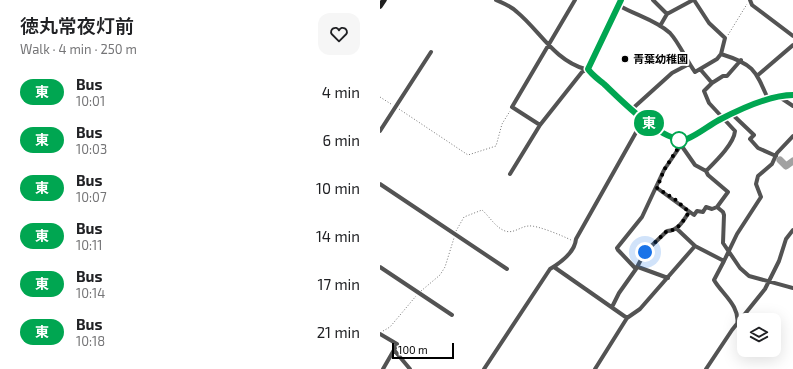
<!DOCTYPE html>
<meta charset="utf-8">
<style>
body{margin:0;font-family:"Exo 2","Noto Sans JP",sans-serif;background:#f6f6f6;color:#202124;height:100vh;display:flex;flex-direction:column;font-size:15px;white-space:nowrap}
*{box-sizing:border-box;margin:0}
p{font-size:13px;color:#757577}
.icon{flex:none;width:22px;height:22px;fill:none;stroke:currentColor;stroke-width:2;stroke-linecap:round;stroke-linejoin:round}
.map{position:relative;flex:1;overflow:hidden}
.sheet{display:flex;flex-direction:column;background:#fff;width:380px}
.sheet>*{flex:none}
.badge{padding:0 8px;border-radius:13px;font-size:14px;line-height:26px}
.tools{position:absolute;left:357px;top:313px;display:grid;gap:8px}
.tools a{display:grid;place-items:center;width:44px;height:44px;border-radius:8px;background:#fff;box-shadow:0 4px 16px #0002;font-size:20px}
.scale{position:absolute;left:12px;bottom:10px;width:62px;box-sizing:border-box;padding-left:4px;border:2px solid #000;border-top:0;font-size:11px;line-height:14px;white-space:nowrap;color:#000;-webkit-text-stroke:3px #fff;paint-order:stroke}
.you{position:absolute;width:20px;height:20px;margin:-10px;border:3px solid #fff;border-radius:50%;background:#1a73e8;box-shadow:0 0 0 6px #1a73e833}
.map>.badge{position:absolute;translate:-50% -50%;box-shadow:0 0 0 2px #fff}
.round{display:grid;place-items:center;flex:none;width:42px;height:42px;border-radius:12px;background:#f6f6f6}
.headline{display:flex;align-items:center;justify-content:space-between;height:68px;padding:0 20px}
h1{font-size:19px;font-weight:600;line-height:30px}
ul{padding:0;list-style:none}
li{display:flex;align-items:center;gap:12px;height:48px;padding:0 20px}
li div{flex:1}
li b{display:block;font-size:15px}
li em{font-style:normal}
li .badge{min-width:44px;font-weight:700;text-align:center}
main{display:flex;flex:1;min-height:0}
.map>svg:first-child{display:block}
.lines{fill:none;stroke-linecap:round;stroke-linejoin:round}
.river{stroke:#a1a1a1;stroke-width:7}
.path{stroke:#757575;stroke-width:1;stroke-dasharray:1 2;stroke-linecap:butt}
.minor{stroke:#535353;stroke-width:4}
.secondary{stroke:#202020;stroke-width:5.5}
.line-casing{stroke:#fff;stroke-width:9}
.line{stroke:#00a651;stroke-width:6}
.walk{stroke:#000;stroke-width:4;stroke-dasharray:0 7.2}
.poi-dot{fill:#000;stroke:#fff;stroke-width:1.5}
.stop-dot{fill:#fff;stroke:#00a651;stroke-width:2}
.labels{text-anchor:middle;stroke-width:4;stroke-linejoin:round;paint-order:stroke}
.poi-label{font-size:11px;font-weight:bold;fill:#000;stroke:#fff;text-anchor:start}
</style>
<main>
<section class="sheet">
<div class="headline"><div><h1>徳丸常夜灯前</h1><p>Walk · 4 min · 250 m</p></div><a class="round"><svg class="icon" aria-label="heart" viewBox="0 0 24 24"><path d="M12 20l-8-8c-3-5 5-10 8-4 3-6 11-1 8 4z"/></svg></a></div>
<ul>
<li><span class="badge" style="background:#00a651;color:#fff">東</span><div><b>Bus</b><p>10:01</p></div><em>4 min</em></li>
<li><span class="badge" style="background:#00a651;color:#fff">東</span><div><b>Bus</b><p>10:03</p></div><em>6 min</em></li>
<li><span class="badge" style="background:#00a651;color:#fff">東</span><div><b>Bus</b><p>10:07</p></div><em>10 min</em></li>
<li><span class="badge" style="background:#00a651;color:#fff">東</span><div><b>Bus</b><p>10:11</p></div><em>14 min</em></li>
<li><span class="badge" style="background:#00a651;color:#fff">東</span><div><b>Bus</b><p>10:14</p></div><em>17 min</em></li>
<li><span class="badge" style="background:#00a651;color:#fff">東</span><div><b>Bus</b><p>10:18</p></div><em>21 min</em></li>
</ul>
</section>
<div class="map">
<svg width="413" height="369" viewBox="0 0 413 369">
<rect width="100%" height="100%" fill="#fff"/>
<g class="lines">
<path class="river" d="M400,160L406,166L413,161"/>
<path class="path" d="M348,35L367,4
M0,97L11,104
M19,109L88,155L116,146L122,124L130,111
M76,231L84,217L102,210C110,217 115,227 125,231C134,234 141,226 149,226C157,225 183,236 191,240
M41,291L60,275L65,267L74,238
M3,331L10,327L36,296"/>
<path class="minor" d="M116,0C123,3 131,6 137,12C160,31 174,60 205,69
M195,0L132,107L160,125L202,72L208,69
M241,0L208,69C212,75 218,79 224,84C240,99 283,144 307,139C319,134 328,126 339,120C360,109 389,95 413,95
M273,0L287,14
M314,0L329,23L345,38L341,54
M370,0L372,5L413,36
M238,5C255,15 276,20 290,33C300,44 306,60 315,72L337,59L341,54C373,64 375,69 388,99
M280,26L287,14L313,0
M320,69L332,83L324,91L329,103L355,131C354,144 335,162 326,171
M378,75L413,45
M332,83L343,76H347L361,60
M401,95V98L413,106
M251,110L292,73L309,64
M353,115L374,135L370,139L378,148L396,156
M0,131L51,52
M130,174L160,125
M0,184L127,269
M277,188L314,215L317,211L323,212L326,207L332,209L337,207
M296,228L315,246
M344,261L334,280C341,293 361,306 357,325
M0,267L72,315
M174,267L247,318
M258,267L288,278
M256,269L265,252L287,231C298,231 304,220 309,212
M232,307L239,293L256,269L238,250L237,248L262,217L284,170L301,145L315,165L326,171L328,175L348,192L337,207L343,212L344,215L343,243L360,268L369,276L413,288
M0,334L17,344L14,350L30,369
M3,369L14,350
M104,369L170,269C180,263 195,252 196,239L263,120
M215,369L247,318L260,309L315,246L344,261L357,234L381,197L376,184L378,176L392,164L397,153L413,136
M326,369L352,330L385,289L399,261L406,239L413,230"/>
<path class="secondary" d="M0,6L4,0"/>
</g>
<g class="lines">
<g class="line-casing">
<path id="line" d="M241,0L208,69C212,75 218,79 224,84C240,99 283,144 307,139C319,134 328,126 339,120C360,109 389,95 413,95"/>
</g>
<use href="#line" class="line"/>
<path class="walk" d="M265,252L287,231C298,231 304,220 309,212L296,200L277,188L284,170L300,145L301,140H299"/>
</g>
<circle class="poi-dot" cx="245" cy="59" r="4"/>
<circle class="stop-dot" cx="299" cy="140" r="8"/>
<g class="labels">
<g class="poi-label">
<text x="253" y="63">青葉幼稚園</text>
</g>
</g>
</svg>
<div class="tools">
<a><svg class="icon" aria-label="layers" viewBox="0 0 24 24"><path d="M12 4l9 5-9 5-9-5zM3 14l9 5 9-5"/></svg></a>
</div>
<div class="scale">100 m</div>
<div class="you" style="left:265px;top:252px"></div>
<b class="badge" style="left:269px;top:123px;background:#00a651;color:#fff">東</b>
</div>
</main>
